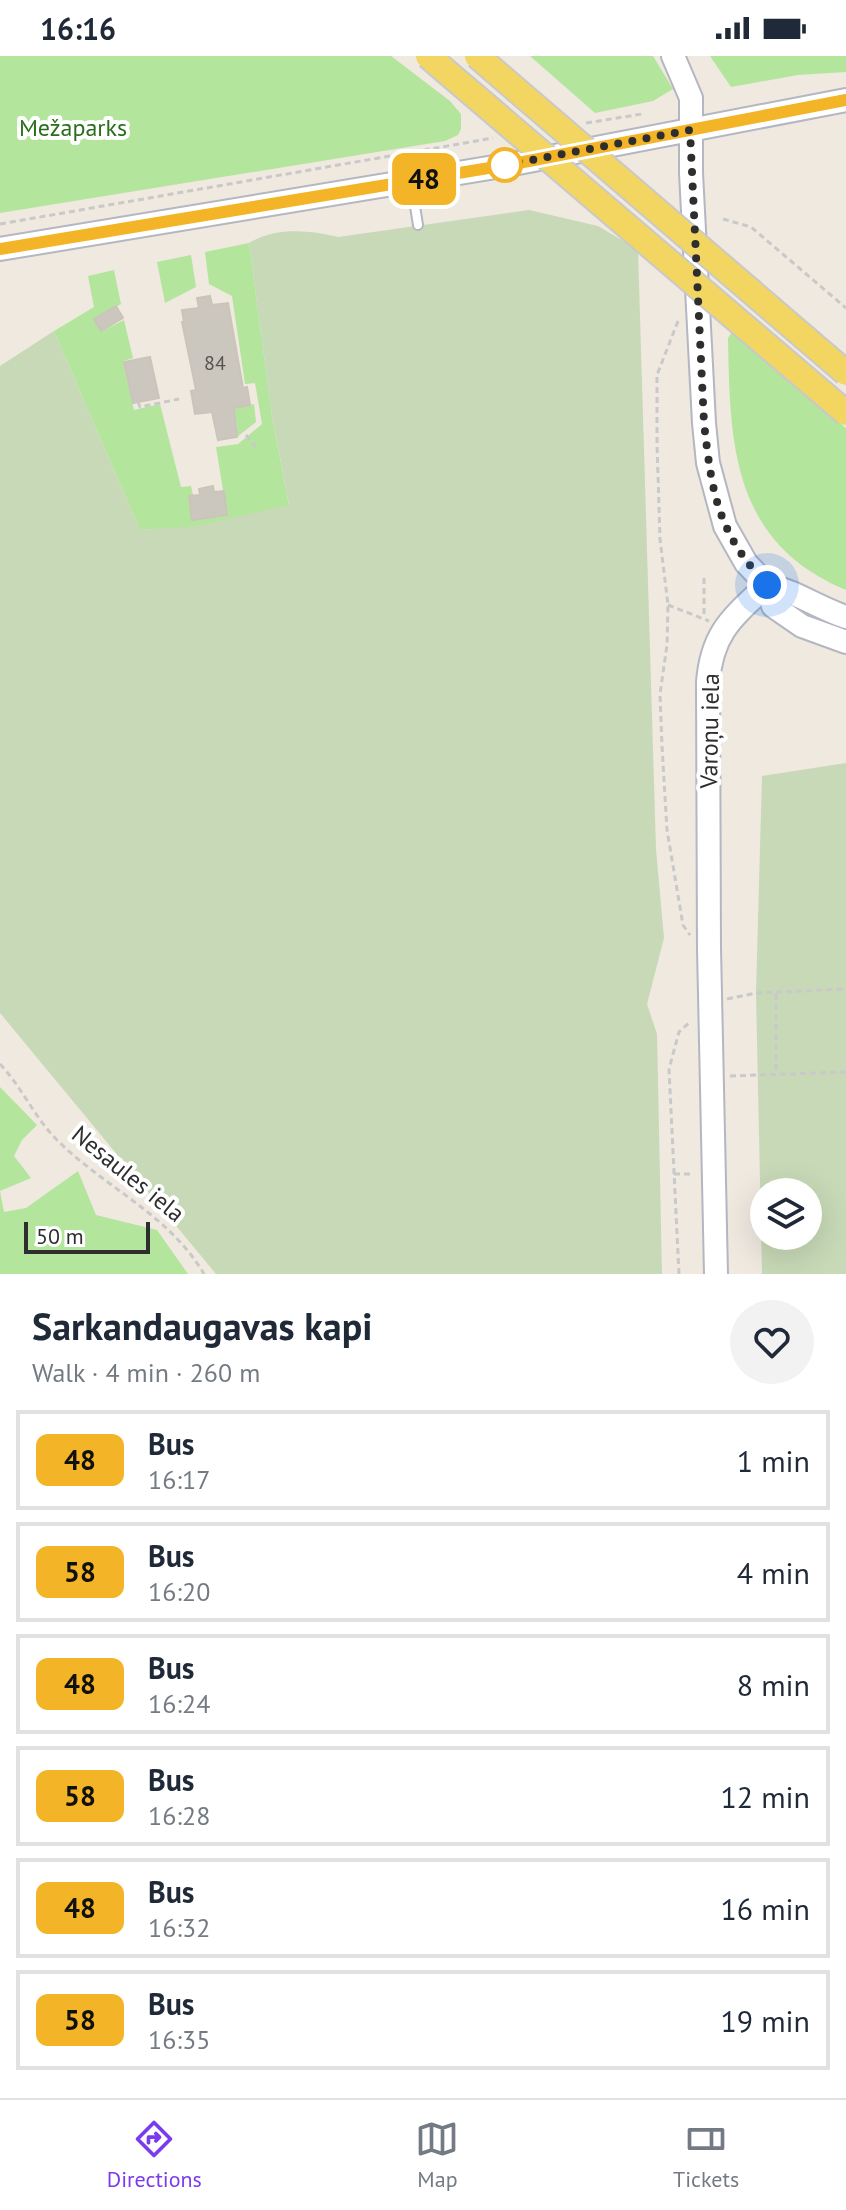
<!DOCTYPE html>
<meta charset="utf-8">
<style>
body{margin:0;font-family:"PT Sans",sans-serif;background:#f2f2f3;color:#1f2937;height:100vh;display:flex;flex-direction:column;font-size:30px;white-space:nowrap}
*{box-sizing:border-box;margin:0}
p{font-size:26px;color:#747a83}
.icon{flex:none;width:44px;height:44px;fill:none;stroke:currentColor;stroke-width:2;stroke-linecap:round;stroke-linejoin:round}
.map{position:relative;height:1218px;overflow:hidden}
.details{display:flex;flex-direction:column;background:#fff;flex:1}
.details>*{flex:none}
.badge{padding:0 16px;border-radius:12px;font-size:28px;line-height:52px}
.tools{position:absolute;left:750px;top:1122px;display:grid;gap:16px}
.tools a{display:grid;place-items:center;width:72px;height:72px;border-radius:50%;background:#fff;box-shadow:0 8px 32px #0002;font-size:40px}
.scale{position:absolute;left:24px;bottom:20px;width:126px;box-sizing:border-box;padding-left:8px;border:4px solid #2e2e2e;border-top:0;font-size:22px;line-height:28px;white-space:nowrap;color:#2e2e2e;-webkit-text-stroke:6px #fff;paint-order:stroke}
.you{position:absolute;width:40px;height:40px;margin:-20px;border:6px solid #fff;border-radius:50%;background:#1a73e8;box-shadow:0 0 0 12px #1a73e833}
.map>.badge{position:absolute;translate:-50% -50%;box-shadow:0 0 0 4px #fff}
.round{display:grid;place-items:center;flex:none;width:84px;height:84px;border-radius:42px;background:#f2f2f3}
.summary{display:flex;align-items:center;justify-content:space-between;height:136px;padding:0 32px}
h1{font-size:38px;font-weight:800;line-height:60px}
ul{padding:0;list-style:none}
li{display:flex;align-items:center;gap:24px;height:100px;margin:0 16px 12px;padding:0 16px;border:4px solid #e0e1e3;border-radius:0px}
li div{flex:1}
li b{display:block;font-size:30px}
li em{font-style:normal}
li .badge{min-width:88px;font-weight:700;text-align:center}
.status{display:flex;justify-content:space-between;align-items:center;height:56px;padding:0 40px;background:#fff;direction:ltr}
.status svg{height:22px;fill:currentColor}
.tabs{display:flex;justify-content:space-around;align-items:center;height:112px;border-top:2px solid #e0e1e3;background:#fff;font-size:22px;color:#747a83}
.tabs a{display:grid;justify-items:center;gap:4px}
.tabs .selected{color:#7c3aed}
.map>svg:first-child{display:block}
.green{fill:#b3e59d}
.cemetery{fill:#c7d9b7;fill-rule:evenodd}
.building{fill:#cbc7be;stroke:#cbc5b9;stroke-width:2}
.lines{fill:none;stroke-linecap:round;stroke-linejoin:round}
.lane-casing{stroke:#b4b6c1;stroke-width:12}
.secondary-casing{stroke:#b4b6c1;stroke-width:26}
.path{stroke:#c9c9c9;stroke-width:3;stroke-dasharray:6 4;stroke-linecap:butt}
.lane{stroke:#fff;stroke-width:8}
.secondary{stroke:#fff;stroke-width:22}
.primary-bridge-casing{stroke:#c9c9c9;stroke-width:28;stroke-linecap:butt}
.primary-bridge{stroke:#f3d661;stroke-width:24}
.line-casing{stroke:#fff;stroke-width:18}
.line{stroke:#f4b427;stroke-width:12}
.walk{stroke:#2e2e2e;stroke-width:8;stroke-dasharray:0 14.4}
.stop-dot{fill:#fff;stroke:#f4b427;stroke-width:4}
.labels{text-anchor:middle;stroke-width:8;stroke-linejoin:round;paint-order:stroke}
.number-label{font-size:20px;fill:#555452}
.park-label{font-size:24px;fill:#296e1a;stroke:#fff}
.street-label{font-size:24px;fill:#2e2e2e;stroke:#fff}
</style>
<div class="status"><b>16:16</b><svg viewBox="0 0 49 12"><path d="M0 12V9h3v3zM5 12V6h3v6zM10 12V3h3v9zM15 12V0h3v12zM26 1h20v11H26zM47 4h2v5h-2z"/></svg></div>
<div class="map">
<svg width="846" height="1218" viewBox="0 0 846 1218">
<rect width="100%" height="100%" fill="#efe9e0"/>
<path class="green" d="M0,0H391L450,45L461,58V73L458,79L445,85L0,157Z
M530,0H653L673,33L653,45L595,57Z
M710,0H846V16L798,19L731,31Z
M249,187L272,360L289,450L191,472L140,474L54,275L94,251L88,220L114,214L121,248L94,263L102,275L124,264L133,302L123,305L134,354L160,348L181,431L191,430L193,439L189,441L192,463L227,459L216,391L238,388L262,368L255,327L245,328L232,240L209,228L205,196Z
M191,199L196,231L165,247L157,206Z
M732,276L846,372V534C732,486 730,390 728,282Z
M254,348L256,366L237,381L233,371L237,370L234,352Z
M0,1031L37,1069L22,1084L14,1100L31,1122L0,1135L4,1156L26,1152L78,1115L96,1159L157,1174L188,1218H0Z"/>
<path class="cemetery" d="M529,154L598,170L638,194L656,794L664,882L647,948L657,978L662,1218H216L0,957V310L54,275L140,474L191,471L289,449L272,360L249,187C276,171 308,174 338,181Z
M846,707V1218H762L756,937L762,720ZM808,1136V1180H764V1136Z"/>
<path class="building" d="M210,240L212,249L228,247L243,332L247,331L250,349L234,352L237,381L218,384L212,356L195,358L191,335L196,334L182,266H184L182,254L199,252L197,242Z
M116,250L123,262L101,275L94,263Z
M150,301L159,342L133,347L124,306Z
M213,430L214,436L224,435L227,459L192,464L189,440L200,439L199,433Z"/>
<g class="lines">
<g class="lane-casing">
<path id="lane" d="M411,125L418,169"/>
</g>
<g class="secondary-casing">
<path id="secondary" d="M673,0L691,42V117L704,367L708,407L725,470L746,507L767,529L773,550L802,570L846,586
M0,193L513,108L846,44
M767,529C796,535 818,552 846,561
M716,1218L709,892L708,626C712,576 733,561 767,529"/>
</g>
<path class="path" d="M586,67L642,58
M723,163L751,171L846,252
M0,168L493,82
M678,265L657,319V388L660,483L668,549L667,589L660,638L662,690L667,774L683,869L690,879
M138,346L140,351L179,343
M246,379L256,391
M704,522V562
M668,549L709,565
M776,938V1018
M727,943L756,937L846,933
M0,1008C21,1030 34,1060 55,1082C103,1131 168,1157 204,1218
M730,1020L846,1016
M674,1118H694
M679,1218L669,1013L679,976L691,965"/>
<use href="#lane" class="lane"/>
<use href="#secondary" class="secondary"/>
<g class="primary-bridge-casing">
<path id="primary-bridge" d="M428,0L846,357
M477,0L846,317"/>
</g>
<use href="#primary-bridge" class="primary-bridge"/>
</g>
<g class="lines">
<g class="line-casing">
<path id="line" d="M0,193L513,108L846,44"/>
</g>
<use href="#line" class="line"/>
<path class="walk" d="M505,109L690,74L704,367C712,437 717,476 767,529"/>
</g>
<circle class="stop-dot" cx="505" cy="109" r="16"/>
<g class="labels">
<g class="number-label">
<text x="215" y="314">84</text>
</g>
<g class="park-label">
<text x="73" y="80">Mežaparks</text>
</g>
<g class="street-label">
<text transform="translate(710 675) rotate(-89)" y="8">Varoņu iela</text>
<text transform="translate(128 1118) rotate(39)" y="8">Nesaules iela</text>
</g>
</g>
</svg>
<div class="tools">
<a><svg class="icon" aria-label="layers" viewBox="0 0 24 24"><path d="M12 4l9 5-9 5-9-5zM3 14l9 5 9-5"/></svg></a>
</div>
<div class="scale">50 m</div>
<div class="you" style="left:767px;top:529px"></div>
<b class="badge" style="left:424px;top:123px;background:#f4b427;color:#111">48</b>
</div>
<section class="details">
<div class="summary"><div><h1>Sarkandaugavas kapi</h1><p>Walk · 4 min · 260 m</p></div><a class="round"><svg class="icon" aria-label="heart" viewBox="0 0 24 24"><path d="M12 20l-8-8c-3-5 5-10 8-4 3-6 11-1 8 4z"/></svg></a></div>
<ul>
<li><span class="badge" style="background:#f4b427;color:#111">48</span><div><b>Bus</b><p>16:17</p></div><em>1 min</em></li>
<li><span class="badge" style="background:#f4b427;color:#111">58</span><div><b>Bus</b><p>16:20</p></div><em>4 min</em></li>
<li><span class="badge" style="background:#f4b427;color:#111">48</span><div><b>Bus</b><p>16:24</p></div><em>8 min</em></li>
<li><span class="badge" style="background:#f4b427;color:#111">58</span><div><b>Bus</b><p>16:28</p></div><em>12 min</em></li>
<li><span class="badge" style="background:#f4b427;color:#111">48</span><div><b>Bus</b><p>16:32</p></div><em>16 min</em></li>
<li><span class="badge" style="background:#f4b427;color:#111">58</span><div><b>Bus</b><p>16:35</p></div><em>19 min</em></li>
</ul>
</section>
<nav class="tabs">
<a class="selected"><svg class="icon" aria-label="directions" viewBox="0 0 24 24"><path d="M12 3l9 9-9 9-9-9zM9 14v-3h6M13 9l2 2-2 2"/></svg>Directions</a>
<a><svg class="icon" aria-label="map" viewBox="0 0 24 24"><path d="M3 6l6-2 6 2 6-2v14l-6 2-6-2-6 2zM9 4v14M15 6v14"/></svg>Map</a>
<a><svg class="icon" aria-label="tickets" viewBox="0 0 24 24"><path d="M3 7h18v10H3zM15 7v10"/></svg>Tickets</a>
</nav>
